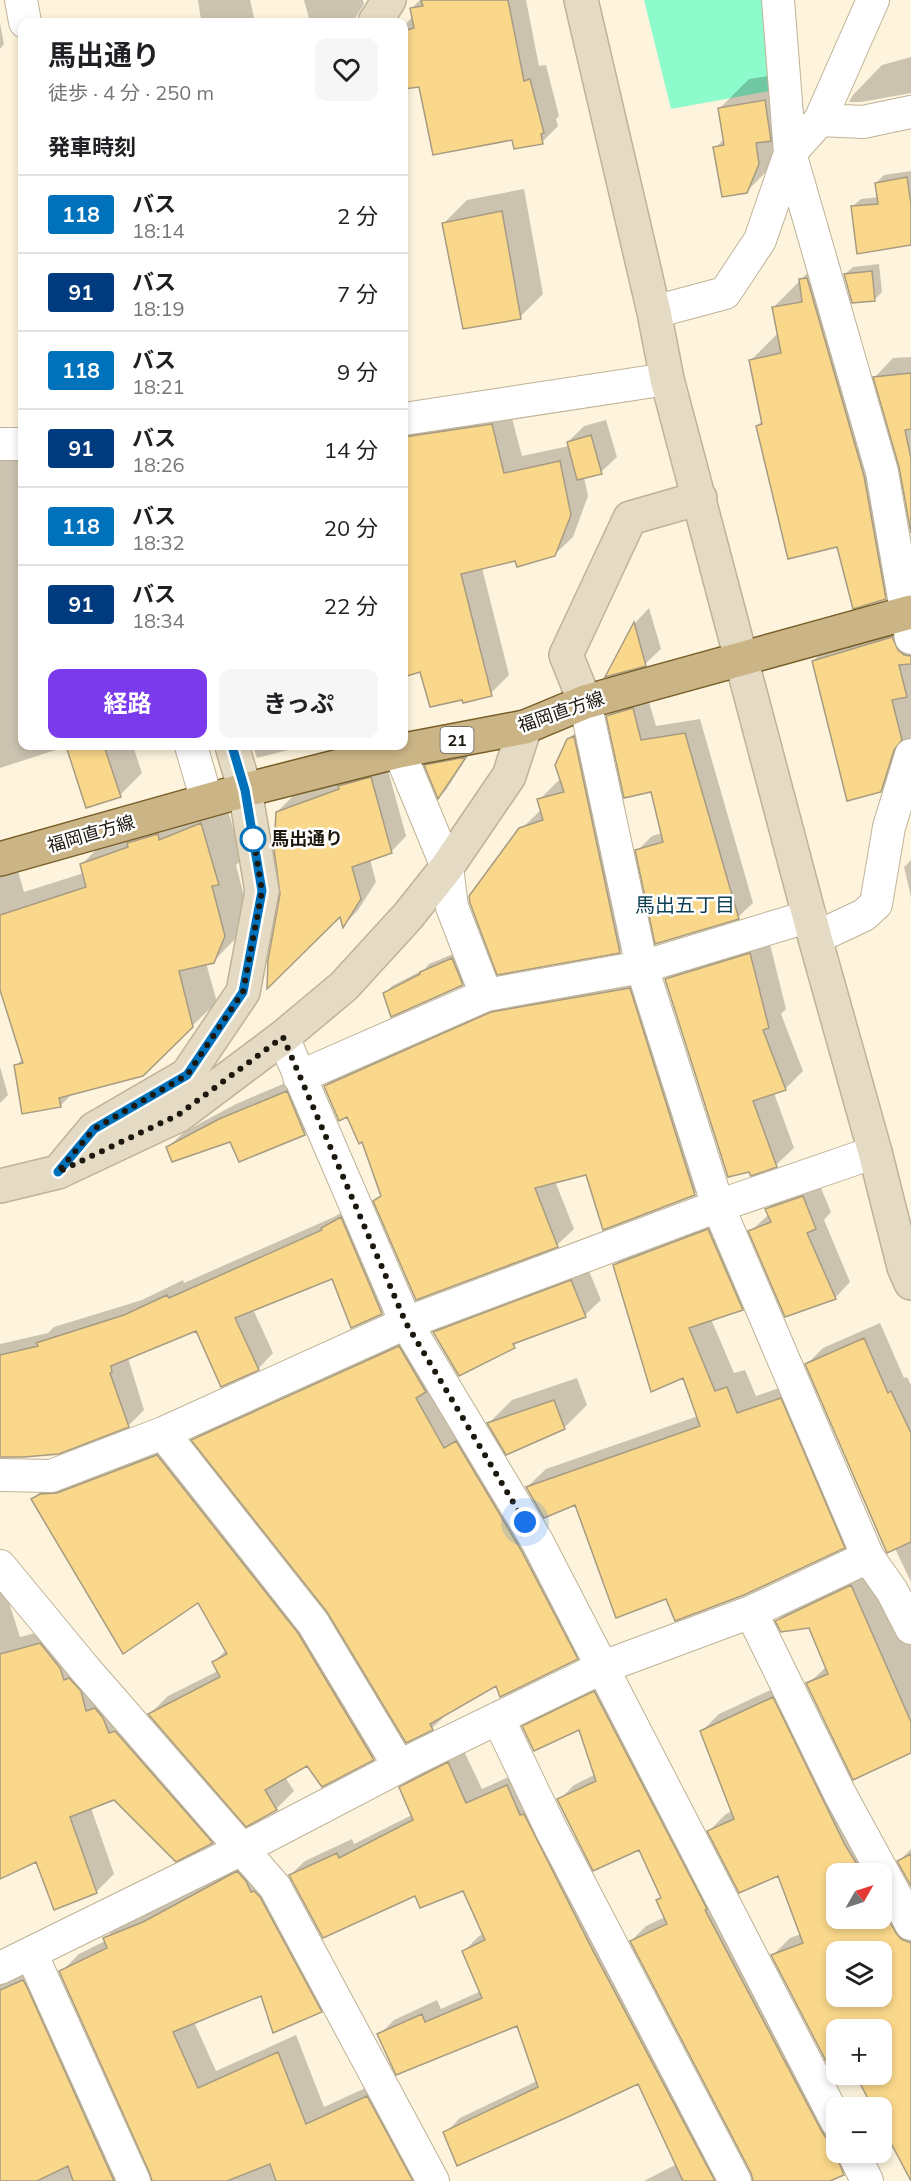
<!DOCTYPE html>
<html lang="ja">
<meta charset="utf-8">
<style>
body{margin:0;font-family:Mulish,"Noto Sans JP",sans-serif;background:#f6f6f6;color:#202124;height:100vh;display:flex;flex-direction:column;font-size:22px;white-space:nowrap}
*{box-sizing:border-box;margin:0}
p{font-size:20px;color:#757577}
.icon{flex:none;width:33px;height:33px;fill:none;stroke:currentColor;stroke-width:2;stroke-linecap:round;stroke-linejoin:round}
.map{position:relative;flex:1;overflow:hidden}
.panel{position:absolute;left:18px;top:18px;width:390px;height:732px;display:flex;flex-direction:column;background:#fff;border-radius:12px;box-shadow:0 3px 9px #0003}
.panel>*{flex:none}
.badge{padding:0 12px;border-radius:4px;font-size:21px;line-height:39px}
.needle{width:39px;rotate:51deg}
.buttons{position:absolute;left:826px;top:1863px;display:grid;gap:12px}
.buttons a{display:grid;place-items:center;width:66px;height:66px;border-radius:12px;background:#fff;box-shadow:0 3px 9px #0003;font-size:30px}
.you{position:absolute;width:30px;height:30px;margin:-15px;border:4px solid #fff;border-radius:50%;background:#1a73e8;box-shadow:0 0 0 9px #1a73e833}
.map>.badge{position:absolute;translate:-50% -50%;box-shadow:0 0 0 3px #fff}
h2{padding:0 30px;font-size:22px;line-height:54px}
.round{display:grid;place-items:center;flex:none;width:63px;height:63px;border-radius:12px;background:#f6f6f6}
.summary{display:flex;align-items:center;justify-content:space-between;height:102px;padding:0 30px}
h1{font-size:28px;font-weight:700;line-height:45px}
.action{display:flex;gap:12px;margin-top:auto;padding:12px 30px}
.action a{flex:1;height:69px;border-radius:12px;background:#7c3aed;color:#fff;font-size:24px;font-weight:700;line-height:69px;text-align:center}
.action a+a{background:#f6f6f6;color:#202124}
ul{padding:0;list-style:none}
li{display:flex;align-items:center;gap:18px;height:78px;padding:0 30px;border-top:2px solid #e0e0e0}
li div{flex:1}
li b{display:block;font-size:22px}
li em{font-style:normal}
li .badge{min-width:66px;font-weight:700;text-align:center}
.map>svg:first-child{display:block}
.green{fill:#8dfbcc}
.shadow{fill:#0003;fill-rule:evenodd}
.building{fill:#fad88b;stroke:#a79b81;stroke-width:1.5;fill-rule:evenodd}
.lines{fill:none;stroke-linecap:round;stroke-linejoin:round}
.street-casing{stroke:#bfb297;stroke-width:34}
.secondary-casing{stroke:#bfb297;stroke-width:36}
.primary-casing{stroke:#775e28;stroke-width:36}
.street{stroke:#fff;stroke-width:32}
.secondary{stroke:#e5dac3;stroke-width:33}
.primary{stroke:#cbb586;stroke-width:33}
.line-casing{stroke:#fff;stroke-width:14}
.line{stroke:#0072bc;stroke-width:9}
.walk{stroke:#1d180e;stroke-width:6;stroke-dasharray:0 10.8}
.stop-dot{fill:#fff;stroke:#0072bc;stroke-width:3}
.labels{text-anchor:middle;stroke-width:5;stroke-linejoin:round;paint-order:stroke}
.shield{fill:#fff;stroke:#615d56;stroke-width:1.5}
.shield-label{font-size:16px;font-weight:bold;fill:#1d180e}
.street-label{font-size:18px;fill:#1d180e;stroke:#fff}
.stop-label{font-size:18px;font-weight:bold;fill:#1d180e;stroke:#fff;text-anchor:start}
.neighbourhood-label{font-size:20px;fill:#0c3f51;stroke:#fff}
</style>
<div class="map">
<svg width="911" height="2181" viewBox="0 0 911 2181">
<rect width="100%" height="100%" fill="#fef4dd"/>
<path class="green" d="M644,0H766L775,90L671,109Z"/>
<path class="shadow" d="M198,0H250L255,22H198L201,20Z
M304,0H363L364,4L353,22H310Z
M420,0H526L539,66L546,65L559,116L556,119L558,126L542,142L514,138L420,85L407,87L404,70V26L413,16L411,9Z
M0,23L4,44L0,49Z
M911,57V93L861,102H849L853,95L882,65Z
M794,72L776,162L747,191L715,148L725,138L720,108L749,79Z
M911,171V243L853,206L861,199L879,197L876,183L884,175Z
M524,189L543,294L520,317L444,223L467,200Z
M827,253L911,572L885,598L838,545L757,426L763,420L751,360L777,334L773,308Z
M879,264L882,292L874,300L845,274L853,267Z
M911,357V525L901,469L875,377L893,358Z
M404,406L509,407L522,456L569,446L568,442L584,426L606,420L617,457L601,472L584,477L588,496L573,537L554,555L516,559L482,568L509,675L491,693L421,670L404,675Z
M22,444V746H133L142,773L120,795L68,746L0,768V451Z
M649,608L661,649L645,664L608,675L635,623Z
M911,619V736L899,772L880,791L813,661L832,643Z
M647,695L656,726L700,719L753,903L738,917L637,851L652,836L662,833L653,790L608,716L623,701Z
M587,721L638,933L620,951L498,973L521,829L542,809L539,800L558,781L562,780L568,740Z
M253,746H304L257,758Z
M471,751L446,790L439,797L426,766L434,758Z
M386,763L406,836L391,852L370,859L376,882L358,910L344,925L341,915L282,894L277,812L293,796Z
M225,800L242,859L236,865L248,911L237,937L213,962L206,963L217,1002L192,1026L73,1093L60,1106L16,1066L23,1058L0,985V861L14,857L24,892L84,873L81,865L105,841Z
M911,860V897L904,867Z
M768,936L786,1009L781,1014L803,1071L785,1089L774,1093L794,1148L776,1165L666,979L684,962Z
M460,951L470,976L462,984L384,994L392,986L425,969L429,964Z
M646,971L711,1177L694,1194L587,1173L555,1181L574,1229L557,1245L375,1201L382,1194L363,1140L325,1086L342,1069L510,996Z
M0,1067L8,1095L0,1103Z
M302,1076L320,1118L305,1133L240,1160L231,1140L168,1147L184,1132L236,1104Z
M818,1181L831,1212L824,1220L850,1282L835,1298L750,1232L769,1214L767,1209L783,1193Z
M357,1203L397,1297L382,1313L352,1326L332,1277L253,1309L273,1353L258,1369L197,1330L128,1358L144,1410L129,1425L59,1452L0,1456V1344L48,1333L54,1327L142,1300L183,1280L184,1283L334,1217Z
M726,1212L760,1290L742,1308L711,1319L734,1373L745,1370L756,1396L799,1381L862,1528L844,1547L667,1597L576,1503L527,1487L546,1469L698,1416L684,1376L615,1265L633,1247Z
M587,1266L601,1300L585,1315L521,1339L514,1346L434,1332L450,1317Z
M880,1323L904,1378L907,1377L911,1385V1582L807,1364L823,1348Z
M416,1331L593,1642L577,1658L497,1684L449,1712L432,1728L328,1611L193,1440L210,1424Z
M577,1378L587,1405L564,1428L489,1423L512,1400Z
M176,1437L391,1740L373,1758L322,1785L308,1765L285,1777L294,1791L276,1809L150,1714L168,1696L218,1671L213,1663L227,1649L199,1601L33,1499L51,1481Z
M867,1570L896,1636L911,1631V1751L808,1684L826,1667L810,1626L777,1621L793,1605Z
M0,1574L20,1637L58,1627L229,1825L212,1842L114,1799L91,1808L114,1874L96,1892L37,1860L0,1877Z
M610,1677L837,2117V2152H856L858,2158L843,2173L826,2181H754L752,2172L631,1941L646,1926L665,1917L658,1900L662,1897L640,1848L559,1800L574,1785L596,1774L580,1728L524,1727L539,1712Z
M790,1681L911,1913V2136L877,2157L875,2152H882V2030H837L839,2082L773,1955L790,1938L801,1934L779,1874L709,1831L726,1814L732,1811L702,1731L719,1714ZM837,1874H882V1918H837ZM837,1952H882V1996H837Z
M463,1749L482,1789L522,1771L740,2181H644L677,2164L638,2082L445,2133L460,2118L537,2081L518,2024L379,2035L394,2020L437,2000L441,2009L481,1991L464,1951L479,1936L484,1934L464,1889L415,1894L290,1875L305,1861L352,1839L354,1844L412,1815L401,1787L416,1772Z
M911,1849V1883L899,1861Z
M256,1854L339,1993L321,2011L262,1994L194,2022L216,2071L296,2035L324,2107L385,2079L441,2181H153L152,2173L61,1972L79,1954L105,1941V1939L122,1921Z
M41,1963L149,2181H0V1982Z"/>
<path class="building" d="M421,0H508L524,81L530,79L544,133L541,134L543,144L514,149L512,140L433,155L419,87L404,89V31L414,28L410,8L423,6Z
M765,100L771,141L756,143L759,164L747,193L722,197L713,147L724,145L718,108Z
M907,177L911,204V245L857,254L851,206L878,204L875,183Z
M502,211L521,319L463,329L442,223Z
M872,271L875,301L852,303L844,274Z
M807,278L864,476L886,599L853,609L837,547L788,559L756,426L762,424L749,360L781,353L772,307L802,302L799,279Z
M911,373V429L905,430L911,458V533L899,467L873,377Z
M492,424L504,473L560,461L571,515L555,556L517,567L515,561L461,574L492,696L463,703L462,700L430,707L420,672L404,677V437Z
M591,435L602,474L577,480L567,442Z
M634,622L646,666L605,677Z
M892,637L898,650L904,655L911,656V664L899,665L907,697L892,700L902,740L894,750L881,792L847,801L812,661Z
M633,708L641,740L685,733L739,919L655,944L635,850L663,842L651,792L624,798L606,716Z
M574,736L620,953L497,975L470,903L469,896L519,828L543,820L537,799L564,792L555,765L567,739Z
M66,746H104L121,797L86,808Z
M466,757L438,799L424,765Z
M371,777L392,853L352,867L361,899L343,928L340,917L267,989L268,960L280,894L274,849L276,812L339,789L338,786Z
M201,823L219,885L212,886L225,936L214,963L179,971L193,1027L143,1076L59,1098L61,1107L22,1114L14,1065L23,1063L0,990V915L86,887L80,864L128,847L127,843L158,834L159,840Z
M750,953L769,1028L763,1030L786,1090L753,1101L777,1167L751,1176L749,1172L728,1177L665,979Z
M452,958L463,985L391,1017L383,993L420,974V972Z
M630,988L695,1195L603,1230L586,1175L535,1188L558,1247L416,1300L373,1201L381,1196L362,1142L359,1144L347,1117L339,1121L324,1086L491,1012Z
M287,1091L305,1135L239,1162L230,1142L172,1162L166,1147L219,1119Z
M803,1196L816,1229L807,1233L836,1299L785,1317L748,1231L771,1222L765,1209Z
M341,1217L382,1314L351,1328L332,1279L235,1318L259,1370L221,1387L196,1331L111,1366L112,1372L110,1373L129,1427L59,1454L24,1457H0V1355L38,1346L36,1343L124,1315L167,1295L169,1298L322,1230L321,1228Z
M708,1229L743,1310L689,1328L715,1391L727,1387L737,1413L781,1398L845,1548L744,1595L675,1621L666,1599L616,1618L575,1505L544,1518L526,1487L700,1426L683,1378L651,1392L613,1265Z
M571,1280L586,1317L513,1344L515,1348L459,1376L433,1332Z
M864,1338L888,1393L891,1391L911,1433V1542L887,1553L805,1364Z
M399,1346L426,1392L416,1398L444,1448L456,1441L521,1550L578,1659L500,1697L496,1686L430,1724L433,1730L406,1743L327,1612L191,1440Z
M554,1400L565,1429L506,1455L487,1423Z
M157,1455L298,1633L374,1760L322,1787L307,1766L265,1790L277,1810L246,1827L148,1714L220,1677L212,1662L227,1654L198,1603L123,1654L31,1499L40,1494L57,1493Z
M851,1585L911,1722V1753L853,1780L806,1683L828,1674L809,1628L781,1632L775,1621Z
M40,1643L60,1668L64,1680L69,1678L81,1691L86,1711L95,1708L103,1718L109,1733L115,1731L213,1843L176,1862L114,1800L70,1817L97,1893L54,1910L36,1862L0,1879V1654Z
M594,1691L707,1909L705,1910L821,2130L835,2152L844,2175L830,2181H753L751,2173L630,1941L667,1924L656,1900L661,1898L639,1850L593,1871L557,1799L596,1781L579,1730L534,1751L522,1726Z
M773,1697L845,1845L863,1874H837V1918H882V1908L896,1933L901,1939L911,1943V2181L882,2126V2108H873L856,2076L838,2084L771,1955L803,1943L778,1876L739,1893L707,1831L734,1819L700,1731ZM837,1952H882V1996H837ZM837,2030H882V2074H837Z
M448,1762L466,1803L507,1785L520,1815L524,1814L591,1947L715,2181H683L638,2084L570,2116L457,2166L443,2132L538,2087L517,2026L396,2075L377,2034L422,2014L425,2022L482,1998L462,1951L485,1940L463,1891L420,1908L415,1896L323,1938L289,1875L337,1853L339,1858L413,1820L399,1787Z
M911,1854V1886L897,1861Z
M237,1871L246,1881L251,1892L254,1891L260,1897L322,2012L273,2033L261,1996L173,2032L198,2088L278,2052L306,2124L367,2096L413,2181H276L270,2164L227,2181H152L150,2174L59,1971L107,1948L103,1938L143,1922Z
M23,1980L27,1987L114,2181H73L68,2166L37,2181H0V1990Z"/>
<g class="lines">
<g class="street-casing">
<path id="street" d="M21,0L25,22
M778,0L790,153L882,472L911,638
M820,120L863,122L911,112
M654,312L725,293L760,240L790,153L820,120L873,0
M404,419L667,379
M0,444H22
M585,702L642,967L718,1206L868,1557L892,1591L911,1628
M191,746L207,801
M399,751L447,867L452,907L486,995
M815,938L864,915L876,904L889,827L911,755
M283,1037L406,1323L537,1541L837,2122
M299,1077L486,995L642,967L810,916
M163,1433L313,1623L399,1766
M0,1475L51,1476L163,1433L406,1323L718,1206L875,1152
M0,1566L85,1669L275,1887L433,2181
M751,1612L840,1794L911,1924
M498,1718L551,1829L735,2181
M31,1953L134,2181
M0,1968L242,1849L418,1757L603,1667L751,1612L868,1557
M853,2152L867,2181"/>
</g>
<g class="secondary-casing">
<path id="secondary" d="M581,0L654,312L667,379L815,938L875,1152L904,1267L911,1283
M375,22L389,0
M585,702L566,655L630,518L700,498
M64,1165L94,1129L187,1075L243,992L262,891L245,790L232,746
M0,1186L58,1172L179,1115L283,1037L344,986L408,916L447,867L509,776L525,727"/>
</g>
<g class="primary-casing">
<path id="primary" d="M0,859L245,790L399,751L525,727L585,702L911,612"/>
</g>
<use href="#street" class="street"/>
<use href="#secondary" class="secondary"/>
<use href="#primary" class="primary"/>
</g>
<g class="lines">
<g class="line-casing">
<path id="line" d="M58,1172L94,1129L187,1075L243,992L262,891L245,790L232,746"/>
</g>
<use href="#line" class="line"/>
<path class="walk" d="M253,839L252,830L262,891L243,992L187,1075L94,1129L58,1172L178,1115L283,1037L406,1323L525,1522"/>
</g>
<circle class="stop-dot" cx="253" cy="839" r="12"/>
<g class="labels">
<rect class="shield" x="440.5" y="727" width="33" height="26" rx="4.5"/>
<g class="shield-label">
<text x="457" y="746">21</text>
</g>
<g class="street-label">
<text transform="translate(561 712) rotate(-19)" y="6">福岡直方線</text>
<text transform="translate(91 834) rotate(-16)" y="6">福岡直方線</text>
</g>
<g class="stop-label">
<text x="271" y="845">馬出通り</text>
</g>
<g class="neighbourhood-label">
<text x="685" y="912">馬出五丁目</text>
</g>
</g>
</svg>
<div class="buttons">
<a><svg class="needle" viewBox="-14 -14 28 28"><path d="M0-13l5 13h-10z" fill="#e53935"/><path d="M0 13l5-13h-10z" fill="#757577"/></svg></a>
<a><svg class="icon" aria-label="layers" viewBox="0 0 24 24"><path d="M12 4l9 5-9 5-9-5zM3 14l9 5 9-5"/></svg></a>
<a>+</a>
<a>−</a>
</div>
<div class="you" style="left:525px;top:1522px"></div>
<section class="panel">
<div class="summary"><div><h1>馬出通り</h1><p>徒歩 · 4 分 · 250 m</p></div><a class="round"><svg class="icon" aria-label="heart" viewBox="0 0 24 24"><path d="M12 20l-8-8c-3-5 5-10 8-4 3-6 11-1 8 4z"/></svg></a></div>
<h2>発車時刻</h2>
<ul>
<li><span class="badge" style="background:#0072bc;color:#fff">118</span><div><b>バス</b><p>18:14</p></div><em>2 分</em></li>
<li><span class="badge" style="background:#003b80;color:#fff">91</span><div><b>バス</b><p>18:19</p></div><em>7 分</em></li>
<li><span class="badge" style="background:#0072bc;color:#fff">118</span><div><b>バス</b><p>18:21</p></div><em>9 分</em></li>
<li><span class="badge" style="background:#003b80;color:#fff">91</span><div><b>バス</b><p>18:26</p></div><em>14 分</em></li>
<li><span class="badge" style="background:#0072bc;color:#fff">118</span><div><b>バス</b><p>18:32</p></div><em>20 分</em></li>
<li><span class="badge" style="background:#003b80;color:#fff">91</span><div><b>バス</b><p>18:34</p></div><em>22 分</em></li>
</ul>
<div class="action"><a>経路</a><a>きっぷ</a></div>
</section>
</div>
